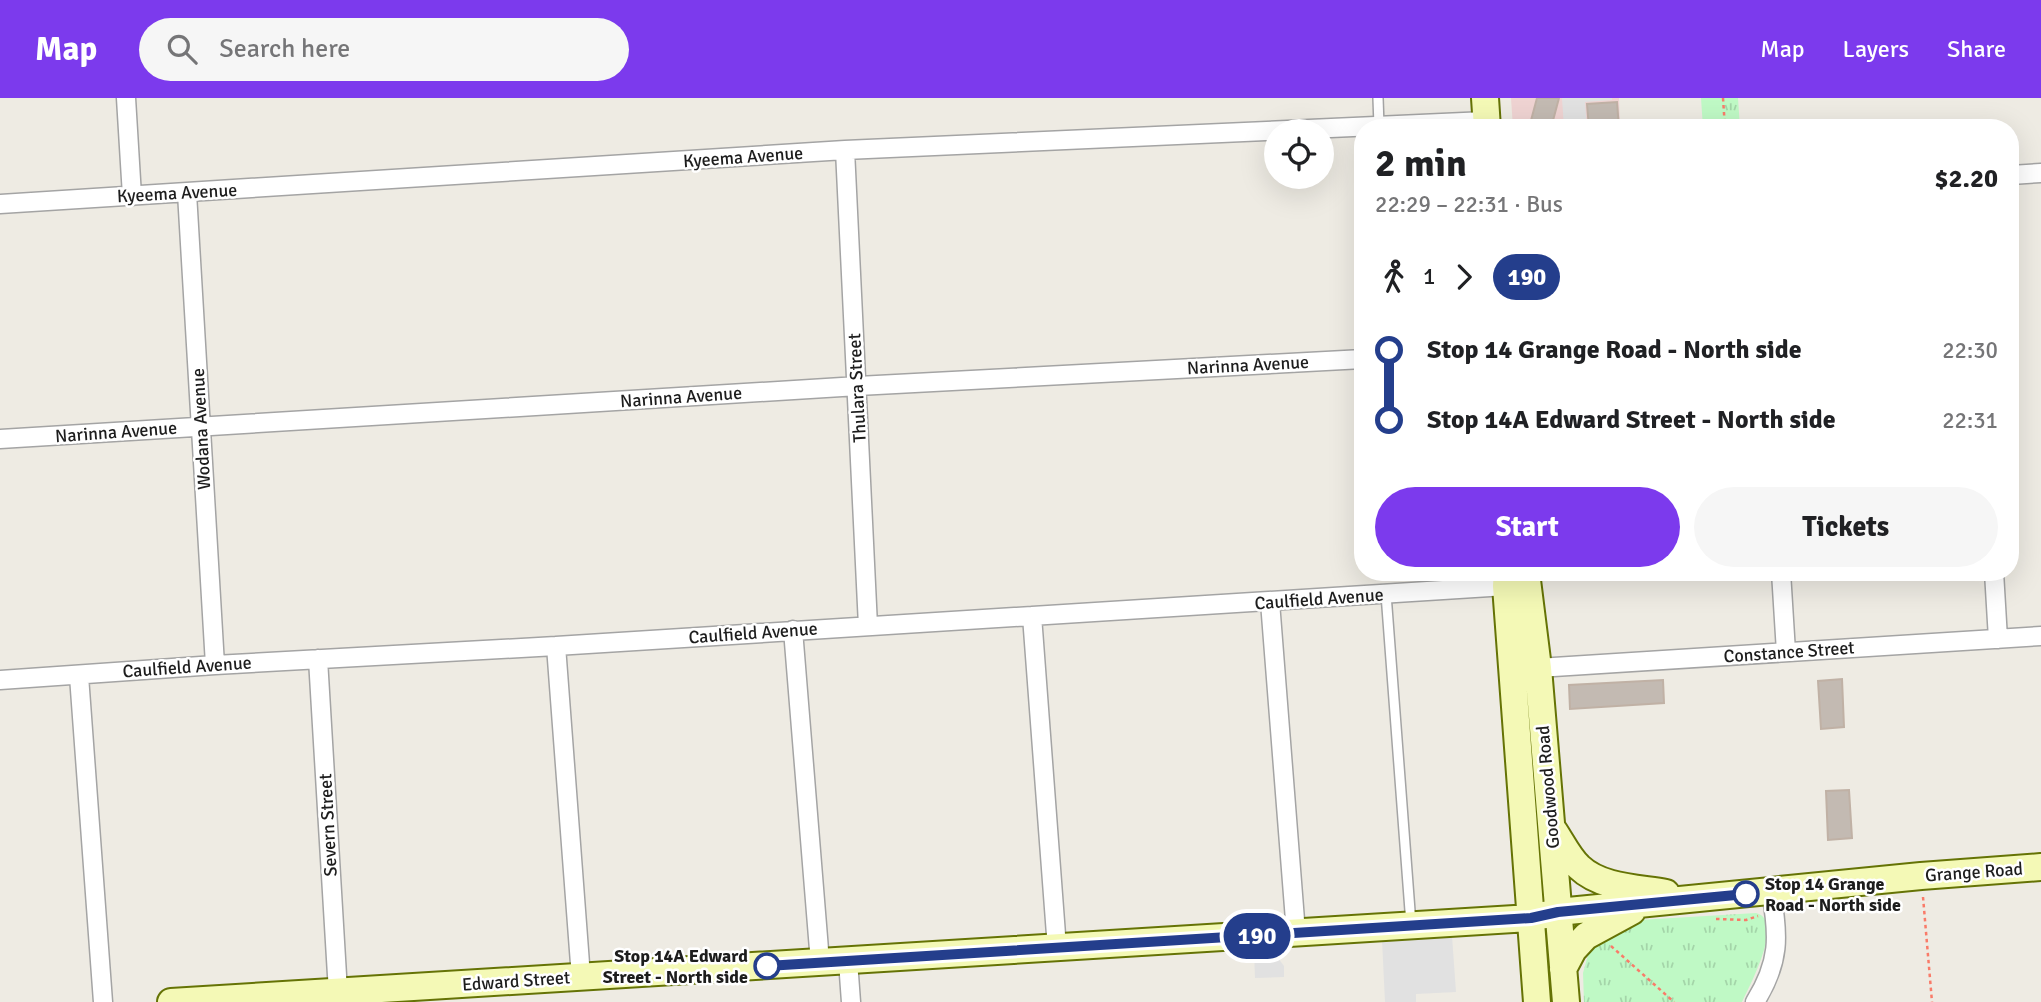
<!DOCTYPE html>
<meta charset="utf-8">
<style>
body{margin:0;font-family:Signika,sans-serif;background:#f6f6f6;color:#202124;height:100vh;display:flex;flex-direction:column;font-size:26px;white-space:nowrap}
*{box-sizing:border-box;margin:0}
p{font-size:23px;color:#757577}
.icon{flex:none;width:38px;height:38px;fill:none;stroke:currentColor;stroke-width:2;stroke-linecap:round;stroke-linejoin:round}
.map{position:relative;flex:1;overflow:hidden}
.drawer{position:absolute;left:1354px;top:21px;width:665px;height:462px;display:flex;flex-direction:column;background:#fff;border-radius:28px;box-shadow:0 7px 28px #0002}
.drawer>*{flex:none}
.badge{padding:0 14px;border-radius:23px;font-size:24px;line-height:46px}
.fabs{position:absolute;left:1264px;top:21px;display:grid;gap:14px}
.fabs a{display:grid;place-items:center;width:70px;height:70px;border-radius:50%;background:#fff;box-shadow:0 7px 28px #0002;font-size:35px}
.map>.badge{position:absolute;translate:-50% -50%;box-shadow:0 0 0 4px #fff}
.legs{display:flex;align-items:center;gap:10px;height:77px;padding:0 21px;font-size:23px}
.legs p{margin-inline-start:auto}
.head{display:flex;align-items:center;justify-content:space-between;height:119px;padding:0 21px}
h1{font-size:38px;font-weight:800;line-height:52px}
.button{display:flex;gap:14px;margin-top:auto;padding:14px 21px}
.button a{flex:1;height:80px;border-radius:42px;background:#7c3aed;color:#fff;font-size:28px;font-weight:800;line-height:80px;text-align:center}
.button a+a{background:#f6f6f6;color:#202124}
ul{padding:0 21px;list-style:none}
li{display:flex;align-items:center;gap:24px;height:70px;font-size:26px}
li i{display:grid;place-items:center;width:10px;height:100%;margin:0 9px;background:currentColor}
li i::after{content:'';width:18px;height:18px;margin:-9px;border:5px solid;border-radius:50%;background:#fff}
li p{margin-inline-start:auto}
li:first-child i{background:linear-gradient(#0000 50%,currentColor 0)}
li:last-child i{background:linear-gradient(currentColor 50%,#0000 0)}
header{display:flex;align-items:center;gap:42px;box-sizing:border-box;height:98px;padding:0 35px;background:#7c3aed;color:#fff}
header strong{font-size:33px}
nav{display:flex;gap:38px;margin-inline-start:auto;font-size:24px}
.search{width:490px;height:63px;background:#f6f6f6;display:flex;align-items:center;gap:18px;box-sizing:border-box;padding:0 24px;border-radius:38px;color:#757577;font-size:26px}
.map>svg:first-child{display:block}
.commercial{fill:#efd3d2}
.park{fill:url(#park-tufts)}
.parking{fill:#e1e1e1}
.building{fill:#c3bab2;stroke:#c0b1a5;stroke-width:2}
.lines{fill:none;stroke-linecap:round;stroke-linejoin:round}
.lane-casing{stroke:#a4a4a4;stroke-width:12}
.street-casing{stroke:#a4a4a4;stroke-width:21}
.secondary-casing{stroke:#657305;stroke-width:30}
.path{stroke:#f97b69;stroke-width:2.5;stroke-dasharray:3.5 3.5;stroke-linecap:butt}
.lane{stroke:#fff;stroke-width:9}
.street{stroke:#fff;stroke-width:18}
.secondary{stroke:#f4f9b6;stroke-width:26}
.line-1-casing{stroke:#fff;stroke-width:16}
.line-1{stroke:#243e8c;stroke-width:10}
.stop-1-dot{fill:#fff;stroke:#243e8c;stroke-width:3.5}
.labels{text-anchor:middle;stroke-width:5;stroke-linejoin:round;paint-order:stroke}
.street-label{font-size:18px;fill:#1d1d1d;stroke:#fff}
.stop-label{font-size:18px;font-weight:bold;fill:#1d1d1d;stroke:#fff;text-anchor:start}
</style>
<header>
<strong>Map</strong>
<div class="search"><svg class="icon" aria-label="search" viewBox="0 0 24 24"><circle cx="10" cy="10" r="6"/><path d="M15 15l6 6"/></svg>Search here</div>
<nav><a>Map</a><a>Layers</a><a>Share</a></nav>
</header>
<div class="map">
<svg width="2041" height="904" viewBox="0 0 2041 904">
<defs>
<pattern id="park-tufts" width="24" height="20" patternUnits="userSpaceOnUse" patternTransform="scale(1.75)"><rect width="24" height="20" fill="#bff9c5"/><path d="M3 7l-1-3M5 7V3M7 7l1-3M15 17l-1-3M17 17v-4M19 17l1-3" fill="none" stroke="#a4d5a9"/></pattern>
</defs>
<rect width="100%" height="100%" fill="#eeebe3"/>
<path class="commercial" d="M1511,0H1619L1620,30H1513Z"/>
<path class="park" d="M1701,0H1738L1740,30H1703Z
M1756,815C1785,822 1750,887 1742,904H1584L1583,875L1591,846L1639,822Z"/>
<path class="parking" d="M1562,0H1612V2L1585,4L1587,30H1564Z
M1452,838L1456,894L1416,896V904H1385L1382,842Z
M1272,852L1284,868V879L1255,880L1254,853Z"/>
<path class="building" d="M1537,0H1559L1551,30H1529Z
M1617,4L1619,30H1589L1587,6Z
M1842,581L1844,629L1821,631L1818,583Z
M1663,582L1664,605L1570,611L1569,587Z
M1849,692L1852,740L1828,742L1826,693Z"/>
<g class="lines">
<g class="lane-casing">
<path id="lane" d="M1378,0L1379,28
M1386,496L1411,826"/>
</g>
<g class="street-casing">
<path id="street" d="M126,0L132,98
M845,52L868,528
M2011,77L2041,75
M187,95L215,567
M0,106L845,52L1486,23
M0,341L858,288L1363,261
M1781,474L1786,554
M1994,474L1998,541
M1270,504L1296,835
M1032,518L1057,850
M793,532L820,864
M556,548L581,879
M318,561L338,894
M1538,570L2041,538
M79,578L103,904
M0,582L215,567L556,548L1506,488
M848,863L851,904
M1755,904C1780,864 1779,838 1771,794"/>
</g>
<g class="secondary-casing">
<path id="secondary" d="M1485,0L1487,30
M1507,474L1506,488L1537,904
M1526,474L1538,570L1566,904
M1554,733C1562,745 1569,760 1579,769C1601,790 1638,790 1666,795
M1563,871L1573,852L1586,838L1632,813
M171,904L1531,820L1558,814L1921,778L2041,769"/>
</g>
<path class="path" d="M1723,0L1725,30
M1923,799L1932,904
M1716,821L1746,822L1758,818
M1611,848L1674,904"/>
<use href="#lane" class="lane"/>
<use href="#street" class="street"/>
<use href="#secondary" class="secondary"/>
</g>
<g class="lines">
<g class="line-1-casing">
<path id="line-1" d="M767,868L1531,820L1558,814L1746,796"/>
</g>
<use href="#line-1" class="line-1"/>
</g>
<g class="stop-1-dot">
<circle cx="1746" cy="796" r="12"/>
<circle cx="767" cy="868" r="12"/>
</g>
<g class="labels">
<g class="street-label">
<text transform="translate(743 59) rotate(-4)" y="6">Kyeema Avenue</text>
<text transform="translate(177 95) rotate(-3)" y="6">Kyeema Avenue</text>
<text transform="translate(1248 267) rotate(-3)" y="6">Narinna Avenue</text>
<text transform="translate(857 290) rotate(-93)" y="6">Thulara Street</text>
<text transform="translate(681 299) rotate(-4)" y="6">Narinna Avenue</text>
<text transform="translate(201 331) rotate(-93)" y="6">Wodana Avenue</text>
<text transform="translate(116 334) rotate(-4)" y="6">Narinna Avenue</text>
<text transform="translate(1319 501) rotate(-4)" y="6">Caulfield Avenue</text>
<text transform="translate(753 535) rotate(-4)" y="6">Caulfield Avenue</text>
<text transform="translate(1789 554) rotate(-4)" y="6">Constance Street</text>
<text transform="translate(187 569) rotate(-4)" y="6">Caulfield Avenue</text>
<text transform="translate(1548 689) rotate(-95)" y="6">Goodwood Road</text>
<text transform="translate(328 727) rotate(-93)" y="6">Severn Street</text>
<text transform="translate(1974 774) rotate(-4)" y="6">Grange Road</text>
<text transform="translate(516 883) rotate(-4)" y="6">Edward Street</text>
</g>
<g class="stop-label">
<text x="1765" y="792">Stop 14 Grange<tspan x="1765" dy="21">Road - North side</tspan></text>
<text x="748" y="864" text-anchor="end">Stop 14A Edward<tspan x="748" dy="21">Street - North side</tspan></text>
</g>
</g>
</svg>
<div class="fabs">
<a><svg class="icon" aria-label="locate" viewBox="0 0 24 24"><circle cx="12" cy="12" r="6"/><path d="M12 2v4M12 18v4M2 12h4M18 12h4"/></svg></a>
</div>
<b class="badge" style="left:1257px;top:838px;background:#243e8c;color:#fff">190</b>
<section class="drawer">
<div class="head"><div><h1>2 min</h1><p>22:29 – 22:31 · Bus</p></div><b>$2.20</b></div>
<div class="legs"><svg class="icon" aria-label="walk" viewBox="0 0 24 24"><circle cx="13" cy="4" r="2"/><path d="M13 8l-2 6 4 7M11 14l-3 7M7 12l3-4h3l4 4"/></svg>1<svg class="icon" aria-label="forward" viewBox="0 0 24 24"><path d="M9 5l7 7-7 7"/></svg><b class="badge" style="background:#243e8c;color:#fff">190</b></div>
<ul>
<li><i style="color:#243e8c"></i><b>Stop 14 Grange Road - North side</b><p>22:30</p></li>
<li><i style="color:#243e8c"></i><b>Stop 14A Edward Street - North side</b><p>22:31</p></li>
</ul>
<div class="button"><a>Start</a><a>Tickets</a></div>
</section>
</div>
